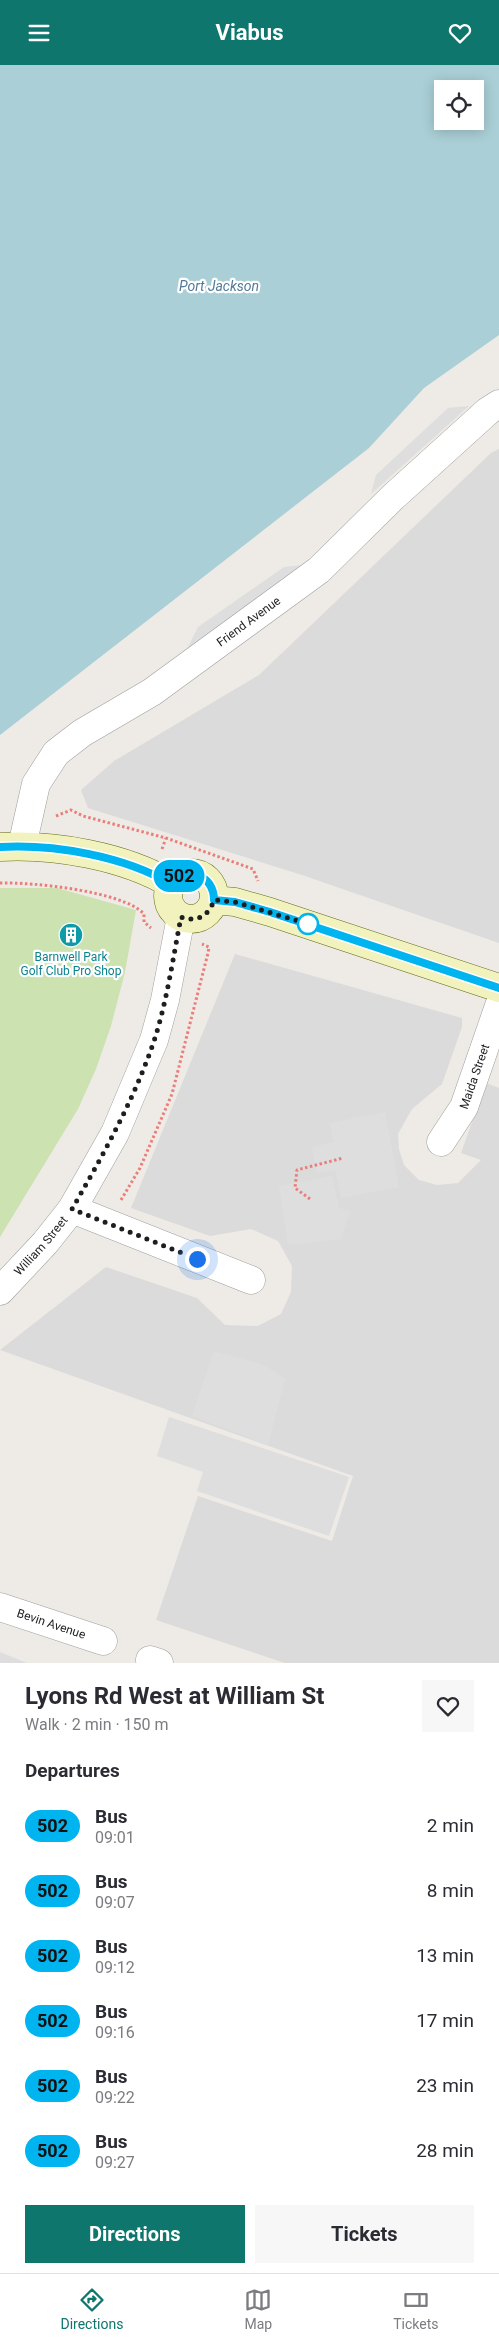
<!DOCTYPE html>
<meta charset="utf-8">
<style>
body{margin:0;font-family:Roboto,sans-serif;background:#f7f7f7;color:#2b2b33;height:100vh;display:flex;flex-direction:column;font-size:19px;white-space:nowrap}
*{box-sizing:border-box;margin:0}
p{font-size:16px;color:#7c7c81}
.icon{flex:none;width:28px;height:28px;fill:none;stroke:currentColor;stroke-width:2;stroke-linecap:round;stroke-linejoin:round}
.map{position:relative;height:1598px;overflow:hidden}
.drawer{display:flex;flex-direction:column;background:#fff;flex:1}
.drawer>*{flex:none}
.badge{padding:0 10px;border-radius:16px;font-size:18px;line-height:32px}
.buttons{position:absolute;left:434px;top:15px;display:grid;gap:10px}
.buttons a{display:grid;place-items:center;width:50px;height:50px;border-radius:0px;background:#fff;box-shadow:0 2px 12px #0003;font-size:25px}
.you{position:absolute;width:25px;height:25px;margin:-12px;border:4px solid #fff;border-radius:50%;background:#1a73e8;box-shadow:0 0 0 8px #1a73e833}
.map>.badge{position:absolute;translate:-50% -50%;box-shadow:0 0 0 2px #fff}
h2{padding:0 25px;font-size:19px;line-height:45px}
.round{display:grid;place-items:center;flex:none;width:52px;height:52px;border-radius:0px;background:#f7f7f7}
.head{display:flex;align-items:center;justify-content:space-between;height:85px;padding:0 25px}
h1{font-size:24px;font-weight:700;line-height:38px}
.action{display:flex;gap:10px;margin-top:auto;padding:10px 25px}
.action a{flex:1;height:58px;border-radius:0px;background:#0f766e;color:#fff;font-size:20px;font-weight:700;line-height:58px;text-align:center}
.action a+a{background:#f7f7f7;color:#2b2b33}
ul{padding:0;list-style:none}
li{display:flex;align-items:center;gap:15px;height:65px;padding:0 25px}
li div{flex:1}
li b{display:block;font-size:19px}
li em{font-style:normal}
li .badge{min-width:55px;font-weight:700;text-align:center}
header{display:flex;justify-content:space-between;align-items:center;height:65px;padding:0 25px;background:#0f766e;color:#fff;font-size:22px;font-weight:700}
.tab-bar{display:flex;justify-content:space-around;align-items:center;height:70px;border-top:1px solid #e1e1e2;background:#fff;font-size:14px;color:#7c7c81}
.tab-bar a{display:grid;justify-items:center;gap:2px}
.tab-bar .selected{color:#0f766e}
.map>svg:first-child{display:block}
.residential{fill:#dcdbdb}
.grass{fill:#cce2b0}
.parking{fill:#dedede}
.water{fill:#aacfd6;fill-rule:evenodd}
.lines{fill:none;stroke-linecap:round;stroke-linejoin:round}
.minor-casing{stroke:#9f9f9f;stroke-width:29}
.secondary-casing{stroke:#646911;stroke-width:29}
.path{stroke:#ea7f7a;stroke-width:3;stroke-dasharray:2.5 2.5;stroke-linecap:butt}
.minor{stroke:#fff;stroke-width:28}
.secondary{stroke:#f2f2bf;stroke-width:28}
.line-casing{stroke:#fff;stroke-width:11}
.line{stroke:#00b5ef;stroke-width:8}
.walk{stroke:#1e1e1e;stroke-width:5;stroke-dasharray:0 9}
.stop-dot{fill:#fff;stroke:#00b5ef;stroke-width:2.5}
.labels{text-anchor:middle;stroke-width:4.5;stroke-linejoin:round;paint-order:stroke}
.street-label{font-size:12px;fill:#1e1e1e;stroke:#fff}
.culture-label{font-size:12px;fill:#0d838f;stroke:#fff}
.water-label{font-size:14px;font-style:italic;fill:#527a9c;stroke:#fff}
</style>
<header><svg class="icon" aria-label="menu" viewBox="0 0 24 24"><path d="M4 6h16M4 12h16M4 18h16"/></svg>Viabus<svg class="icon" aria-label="heart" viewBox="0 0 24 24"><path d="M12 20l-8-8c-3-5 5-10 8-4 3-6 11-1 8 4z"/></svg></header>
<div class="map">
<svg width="499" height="1598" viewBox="0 0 499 1598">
<rect width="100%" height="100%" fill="#eeeae5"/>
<path class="residential" d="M499,384V878L302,810L88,743L81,725L114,696L259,610L491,388Z
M235,889L462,953V962L442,1019L412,1044L398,1069L399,1084L404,1100L419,1115L437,1120L458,1118L481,1095L461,1088L486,1018L499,1023V1598H285L156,1555L198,1431L332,1476L353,1411L0,1285L106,1202L197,1233L225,1260L258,1261L281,1249L291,1227L292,1201L278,1176L251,1164L210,1171L131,1143Z"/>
<path class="grass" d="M0,823H57L136,845L125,907L111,961L96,1004L78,1044L0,1172Z"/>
<path class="parking" d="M469,341L371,429L376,410L448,343Z
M303,500L186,586L198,562L284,502Z
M385,1047L399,1122L341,1133L335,1105L317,1108L312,1082L333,1077L330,1058Z
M332,1111L339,1143L350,1146L341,1174L288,1180L279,1121Z
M214,1286L264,1300L285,1314L268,1380L192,1351Z
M169,1352L349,1412L329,1471L197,1426L203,1407L157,1391Z
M0,1587L27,1598H0Z"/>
<path class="water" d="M0,0H499V270L424,323L369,383L0,670ZM442,24H475V56H442Z"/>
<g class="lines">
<g class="minor-casing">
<g id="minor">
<path id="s1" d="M22,781L36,719L56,688L82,668L152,627L319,505L393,432L488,346L499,339"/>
<path id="s2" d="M441,1077L464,1042L499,941"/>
<path d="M72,1144L251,1215"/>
<path id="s3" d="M0,1226L45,1178L72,1144L115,1068L154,975L165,935L181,852"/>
<path id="s4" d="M0,1542L103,1576"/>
<path d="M150,1595L159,1598"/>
</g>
</g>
<g class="secondary-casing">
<path id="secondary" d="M0,782C54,779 124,791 171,819
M168 831a23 23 0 1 1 46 0a23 23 0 1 1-46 0Z
M214,835L235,837L270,847L499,923"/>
</g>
<path class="path" d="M56,751L71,745L83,751L166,773L253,804L258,816
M162,784L166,773
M0,818C31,817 123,826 144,849V857L151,863
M310,1134L295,1123L297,1105L343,1093
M121,1135L140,1103L172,1029L208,888L209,882L202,879"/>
<use href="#minor" class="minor"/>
<use href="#secondary" class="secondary"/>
</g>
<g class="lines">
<g class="line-casing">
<path id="line" d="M0,782C54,779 124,791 171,819C187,800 214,810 214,835L235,837L270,847L499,923"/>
</g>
<use href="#line" class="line"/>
<path class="walk" d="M197,1194L72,1144C103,1090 134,1035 154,976C167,936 173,893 181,852C196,858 209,851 214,835L235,837L308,859"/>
</g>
<defs>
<g id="building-disc" transform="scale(1.25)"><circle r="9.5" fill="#0f9aa8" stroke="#fff"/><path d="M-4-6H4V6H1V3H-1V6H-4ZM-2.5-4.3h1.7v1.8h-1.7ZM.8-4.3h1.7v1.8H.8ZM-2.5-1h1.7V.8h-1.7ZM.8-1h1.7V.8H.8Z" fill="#fff"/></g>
</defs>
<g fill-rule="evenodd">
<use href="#building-disc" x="71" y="870"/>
</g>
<circle class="stop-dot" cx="308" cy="859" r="10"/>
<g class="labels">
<g class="street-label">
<text dy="4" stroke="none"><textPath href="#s1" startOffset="334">Friend Avenue</textPath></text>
<text dy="4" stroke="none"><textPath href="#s2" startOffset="74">Maida Street</textPath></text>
<text dy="4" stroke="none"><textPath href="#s3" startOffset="61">William Street</textPath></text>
<text dy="4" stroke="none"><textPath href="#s4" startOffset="54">Bevin Avenue</textPath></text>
</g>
<g class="culture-label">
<text x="71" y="896">Barnwell Park<tspan x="71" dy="14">Golf Club Pro Shop</tspan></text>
</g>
<g class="water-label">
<text x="219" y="226">Port Jackson</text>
</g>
</g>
</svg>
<div class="buttons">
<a><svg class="icon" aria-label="locate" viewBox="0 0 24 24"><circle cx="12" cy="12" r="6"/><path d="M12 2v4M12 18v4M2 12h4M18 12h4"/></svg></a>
</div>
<div class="you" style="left:197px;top:1194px"></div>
<b class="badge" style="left:179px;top:811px;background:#00b5ef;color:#111">502</b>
</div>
<section class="drawer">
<div class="head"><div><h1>Lyons Rd West at William St</h1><p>Walk · 2 min · 150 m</p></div><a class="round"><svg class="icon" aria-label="heart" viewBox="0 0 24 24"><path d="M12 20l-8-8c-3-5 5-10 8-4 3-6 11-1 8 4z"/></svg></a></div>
<h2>Departures</h2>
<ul>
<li><span class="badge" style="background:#00b5ef;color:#111">502</span><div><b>Bus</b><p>09:01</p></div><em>2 min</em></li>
<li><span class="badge" style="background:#00b5ef;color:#111">502</span><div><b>Bus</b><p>09:07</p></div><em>8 min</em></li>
<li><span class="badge" style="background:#00b5ef;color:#111">502</span><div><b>Bus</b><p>09:12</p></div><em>13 min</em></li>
<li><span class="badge" style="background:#00b5ef;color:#111">502</span><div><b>Bus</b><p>09:16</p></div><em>17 min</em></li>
<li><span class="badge" style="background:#00b5ef;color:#111">502</span><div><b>Bus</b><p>09:22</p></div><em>23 min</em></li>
<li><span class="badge" style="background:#00b5ef;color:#111">502</span><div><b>Bus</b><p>09:27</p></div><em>28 min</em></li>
</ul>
<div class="action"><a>Directions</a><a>Tickets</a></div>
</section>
<nav class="tab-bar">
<a class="selected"><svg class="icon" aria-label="directions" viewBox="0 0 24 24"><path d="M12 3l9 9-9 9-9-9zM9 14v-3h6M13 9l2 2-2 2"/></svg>Directions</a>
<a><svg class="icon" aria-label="map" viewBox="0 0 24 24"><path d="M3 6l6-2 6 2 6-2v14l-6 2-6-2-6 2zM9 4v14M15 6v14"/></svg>Map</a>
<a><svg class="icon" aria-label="tickets" viewBox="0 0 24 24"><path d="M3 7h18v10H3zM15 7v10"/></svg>Tickets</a>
</nav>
